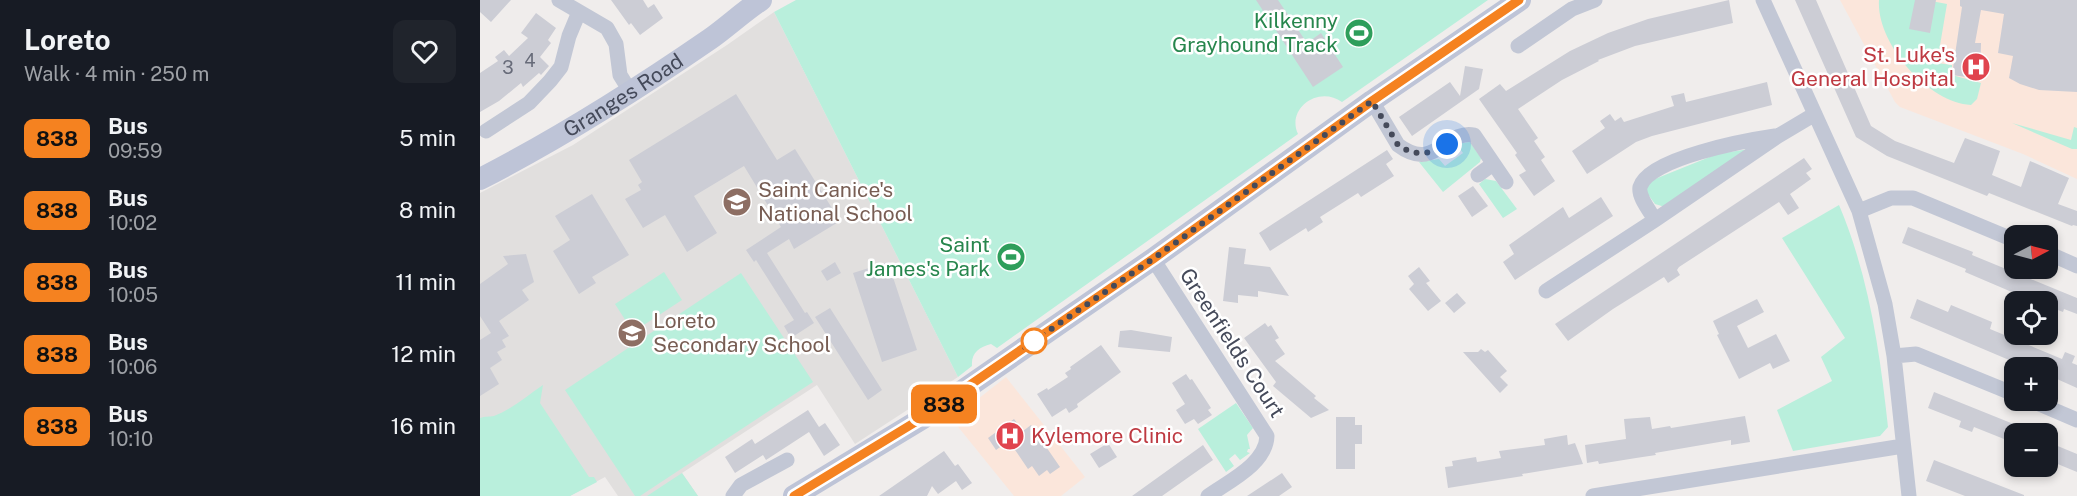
<!DOCTYPE html>
<meta charset="utf-8">
<style>
body{margin:0;font-family:"Public Sans",sans-serif;background:#20242c;color:#f1f3f6;height:100vh;display:flex;flex-direction:column;font-size:22px;white-space:nowrap}
*{box-sizing:border-box;margin:0}
p{font-size:20px;color:#9ea1a6}
.icon{flex:none;width:33px;height:33px;fill:none;stroke:currentColor;stroke-width:2;stroke-linecap:round;stroke-linejoin:round}
.map{position:relative;flex:1;overflow:hidden}
.side{display:flex;flex-direction:column;background:#171b24;width:480px}
.side>*{flex:none}
.badge{padding:0 12px;border-radius:9px;font-size:21px;line-height:39px}
.needle{width:39px;rotate:84deg}
.tools{position:absolute;left:1524px;top:225px;display:grid;gap:12px}
.tools a{display:grid;place-items:center;width:54px;height:54px;border-radius:12px;background:#171b24;box-shadow:0 3px 9px #0003;font-size:30px}
.you{position:absolute;width:30px;height:30px;margin:-15px;border:4px solid #fff;border-radius:50%;background:#1a73e8;box-shadow:0 0 0 9px #1a73e833}
.map>.badge{position:absolute;translate:-50% -50%;box-shadow:0 0 0 3px #fff}
.round{display:grid;place-items:center;flex:none;width:63px;height:63px;border-radius:12px;background:#20242c}
.head{display:flex;align-items:center;justify-content:space-between;height:102px;padding:0 24px}
h1{font-size:28px;font-weight:700;line-height:45px}
ul{padding:0;list-style:none}
li{display:flex;align-items:center;gap:18px;height:72px;padding:0 24px}
li div{flex:1}
li b{display:block;font-size:22px}
li em{font-style:normal}
li .badge{min-width:66px;font-weight:700;text-align:center}
main{display:flex;flex:1;min-height:0}
.map>svg:first-child{display:block}
.education{fill:#e1dfde}
.medical{fill:#fbe6db}
.green{fill:#b9efdc}
.building{fill:#cccdd5}
.lines{fill:none;stroke-linecap:round;stroke-linejoin:round}
.street{stroke:#c2c7d5;stroke-width:15}
.secondary{stroke:#bec4d7;stroke-width:22}
.line-casing{stroke:#fff;stroke-width:14}
.line{stroke:#f58220;stroke-width:9}
.walk{stroke:#454a5a;stroke-width:6;stroke-dasharray:0 10.8}
.stop-dot{fill:#fff;stroke:#f58220;stroke-width:3}
.labels{text-anchor:middle;stroke-width:5;stroke-linejoin:round;paint-order:stroke}
.number-label{font-size:18px;fill:#676b79}
.leisure-label{font-size:21px;fill:#27864d;stroke:#fff;text-anchor:end}
.health-label{font-size:21px;fill:#be3a42;stroke:#fff;text-anchor:end}
.street-label{font-size:21px;fill:#454a5a;stroke:#fff}
.education-label{font-size:21px;fill:#785e54;stroke:#fff;text-anchor:start}
</style>
<main>
<section class="side">
<div class="head"><div><h1>Loreto</h1><p>Walk · 4 min · 250 m</p></div><a class="round"><svg class="icon" aria-label="heart" viewBox="0 0 24 24"><path d="M12 20l-8-8c-3-5 5-10 8-4 3-6 11-1 8 4z"/></svg></a></div>
<ul>
<li><span class="badge" style="background:#f58220;color:#111">838</span><div><b>Bus</b><p>09:59</p></div><em>5 min</em></li>
<li><span class="badge" style="background:#f58220;color:#111">838</span><div><b>Bus</b><p>10:02</p></div><em>8 min</em></li>
<li><span class="badge" style="background:#f58220;color:#111">838</span><div><b>Bus</b><p>10:05</p></div><em>11 min</em></li>
<li><span class="badge" style="background:#f58220;color:#111">838</span><div><b>Bus</b><p>10:06</p></div><em>12 min</em></li>
<li><span class="badge" style="background:#f58220;color:#111">838</span><div><b>Bus</b><p>10:10</p></div><em>16 min</em></li>
</ul>
</section>
<div class="map">
<svg width="1597" height="496" viewBox="0 0 1597 496">
<rect width="100%" height="100%" fill="#f0edec"/>
<path class="education" d="M294,12L478,377L375,444L337,385L202,473L218,496H138L125,477L90,496H0V193L93,145L247,45Z"/>
<path class="medical" d="M1360,0H1597V179L1543,154L1420,107L1415,102Z
M526,377L605,477L581,496H534L475,423L487,416L489,406Z"/>
<path class="green" d="M316,0H1008L862,102C839,85 806,108 818,134L517,348L511,344C499,347 491,353 492,366L478,377L294,12Z
M1399,0H1446L1467,4L1457,63L1472,65V75L1501,83L1497,99L1491,105C1448,103 1396,43 1399,0Z
M1532,123L1591,140L1594,127L1597,128V149H1592Z
M990,142L1001,158L1000,162L963,192L939,162L959,159L965,166L983,153L977,145L981,143Z
M1269,149L1185,207L1175,204L1167,193V187L1170,181L1237,154Z
M1005,179L1016,181L1037,209L1023,218L999,184Z
M1359,205C1389,276 1400,352 1408,427L1400,436L1313,451L1297,410L1352,381L1341,357L1365,338L1302,238Z
M184,272L202,300L153,332L135,304Z
M261,273L333,382L160,496H155L85,390Z
M63,385L60,403L109,477H114L117,482L90,496H0V418C5,416 9,417 14,416C31,410 48,395 63,385Z
M756,403L773,428L767,435L770,449H768L767,452L770,453L760,460L755,454L749,459L754,466L746,472L718,429Z
M202,473L218,496H167Z"/>
<path class="building" d="M0,0H31L11,22L0,12Z
M131,0H163L168,8L174,4L183,18L160,35L151,23L149,25Z
M776,0H798L827,43L841,33L863,67L833,87Z
M1249,0L1253,23L1155,46L1118,60L1119,61L1082,80L1038,109L1058,138L1054,141L1065,157L1061,160L1075,181L1054,196L1039,175L1046,171L1035,155L1037,153L999,99L1020,84L1026,91L1090,51L1128,33L1168,19Z
M1315,0H1336L1391,126L1415,141L1474,163L1485,138L1520,151L1512,175L1541,187L1550,161L1589,178L1578,204L1597,211V226L1593,225L1592,226L1509,193L1507,196L1407,156L1376,137Z
M1435,0H1456L1450,33L1429,29Z
M1480,0H1597V92L1559,90L1540,84L1529,78L1533,56L1518,53L1524,14L1501,10L1495,43H1501L1500,79L1472,75L1482,7L1480,6Z
M56,13L76,28L68,40L71,43L60,57L69,66L61,75L59,73L43,87L41,83L19,101L0,112V73L18,61L15,57L24,50L29,56L48,38L41,33Z
M985,66L1003,69L999,89L932,136L919,117L970,82L980,96Z
M1287,82L1292,105L1172,136L1156,142L1107,174L1092,151L1125,128L1120,121L1130,114L1135,121L1141,117L1144,122L1194,106L1191,96L1204,93L1206,102Z
M256,94L297,160L315,149L360,221L314,249L309,239L287,253L325,313L327,312L334,323L311,338L304,326L314,320L276,260L274,262L266,250L301,227L264,166L214,196L237,233L207,252L185,215L163,228L145,199L161,190L158,185L162,182L149,160Z
M907,150L913,159L906,164L914,176L881,197L878,193L840,217L843,222L828,232L826,228L790,251L779,233Z
M1324,158L1332,169L1326,173L1331,179L1310,194L1319,208L1308,215L1299,202L1199,267L1197,270L1200,275L1188,283L1184,277L1133,309L1088,341L1075,324Z
M993,186L1008,206L992,217L978,196Z
M112,194L149,255L112,277L116,283L99,294L73,251L90,240L75,216Z
M1121,197L1133,216L1035,280L1023,262L1034,254L1029,245L1083,207L1089,218Z
M1428,227L1493,252L1492,255L1597,298V314L1584,309L1583,312L1568,306V302H1555L1485,272L1486,269L1422,243Z
M749,247L766,249L764,264L790,267L809,296L778,291V297L758,295V303L743,301Z
M46,254L54,282L42,290L49,300L19,321L29,336L22,340L26,347L17,352L22,360L10,368L19,384L0,396V340L11,333L0,316V284L28,264L23,256Z
M355,262L361,273L347,281L341,271Z
M408,262L437,350L402,362L373,273Z
M939,267L950,281L946,283L961,301L948,311L929,289L934,284L928,276Z
M977,293L986,303L974,313L965,303Z
M1277,299L1284,312L1257,326L1268,348L1296,334L1310,361L1293,369L1290,363L1259,379L1237,335L1239,334L1233,321Z
M1437,299L1468,312L1471,305L1512,322L1510,329L1582,359L1585,352L1595,356L1592,363L1597,365V388L1568,375V368H1548L1430,318Z
M350,308L402,390L388,400L335,317Z
M785,323L788,327L791,325L799,338L795,340L805,354L795,361L836,396L834,398L849,410L831,418L793,386L796,382L764,338Z
M651,330L692,337L690,352L638,347L640,331Z
M621,345L641,372L597,404L598,407L589,413L586,408L572,417L557,394L567,388L568,390L588,377L585,373L591,369L590,367Z
M1001,349L1005,352L1008,350L1027,371L1020,377L1028,385L1020,393L983,352H998Z
M706,374L710,380L712,379L731,408L728,410L732,415L718,424L714,419L705,424L696,410L705,404L692,383Z
M1454,392L1536,425L1534,443L1494,427L1492,432L1479,427L1481,421L1448,408Z
M328,410L339,427L345,423L360,445L344,456L329,432L286,460L283,455L255,473L245,457L272,439L275,444Z
M1265,416L1270,442L1251,445V440L1175,453L1176,455L1156,458L1119,464L1118,461L1107,463L1105,445L1146,439L1144,419L1170,417L1172,429L1190,426L1191,428Z
M856,417H875V425H882V444H875V469H856Z
M534,419L543,431L551,425L580,467L570,474L567,470L559,476L552,466L548,469L531,444L525,448L523,445L516,450L508,438Z
M1087,435L1088,445L1095,443L1103,464L1042,474L1043,476L968,488L965,467L973,466L972,461L996,457L997,462L1021,458L1019,451L1065,445L1064,439Z
M1568,442L1597,454V472L1568,460Z
M628,443L637,457L619,468L610,454Z
M723,445L733,460L682,496H652Z
M464,451L475,466L478,464L492,483L482,490L476,481L458,494L452,486L447,496H399Z
M1454,460L1544,495V496H1485L1446,481Z
M802,473L812,487L799,496H767Z"/>
<g class="lines">
<path class="street" d="M79,0L127,28L136,44L140,75L150,91
M1283,0L1379,211L1405,304L1414,356L1429,496
M1038,46L1092,9L1115,0
M892,101L918,145C955,173 966,129 994,135L1026,182
M6,131L49,103L70,81L81,67L89,36L99,12
M998,175L1013,164
M1379,211L1411,198H1433L1534,240
M1175,220C1170,211 1158,197 1160,187C1168,158 1268,140 1295,136
M1568,253L1597,266
M673,259L787,436C786,464 749,481 728,496
M1066,291L1175,220L1298,136L1335,114
M1414,356L1436,354L1534,394
M1550,400L1597,420
M253,496L261,485L307,460
M1113,496L1423,446"/>
<g class="secondary">
<path id="s1" d="M0,179C80,138 156,90 230,39C247,27 263,12 281,0"/>
<path d="M314,496L443,418L673,259L892,101L1040,0"/>
</g>
</g>
<g class="lines">
<g class="line-casing">
<path id="line" d="M314,496L442,418L673,259L892,101L1039,0"/>
</g>
<use href="#line" class="line"/>
<path class="walk" d="M554,341L545,347L673,259L892,101L918,145C935,157 950,155 967,144"/>
</g>
<defs>
<g id="stadium-disc" transform="scale(1.5)"><circle r="9.5" fill="#2e9e5b" stroke="#fff"/><path d="M0-5a6.5 5 0 1 0 0 10a6.5 5 0 1 0 0-10ZM-3.5-1.8h7v3.6h-7Z" fill="#fff"/></g>
<g id="hospital-disc" transform="scale(1.5)"><circle r="9.5" fill="#e0444e" stroke="#fff"/><path d="M-5-5h3v3.5h4V-5h3V5h-3V1.5h-4V5h-3Z" fill="#fff"/></g>
<g id="school-disc" transform="scale(1.5)"><circle r="9.5" fill="#8d6e63" stroke="#fff"/><path d="M0-5L7-2L0 1L-7-2ZM-4 1L0 2.5L4 1V4Q0 6-4 4Z" fill="#fff"/></g>
</defs>
<g fill-rule="evenodd">
<use href="#stadium-disc" x="879" y="33"/>
<use href="#hospital-disc" x="1496" y="67"/>
<use href="#school-disc" x="257" y="202"/>
<use href="#stadium-disc" x="531" y="257"/>
<use href="#school-disc" x="152" y="333"/>
<use href="#hospital-disc" x="530" y="436"/>
</g>
<circle class="stop-dot" cx="554" cy="341" r="12"/>
<g class="labels">
<g class="number-label">
<text x="50" y="67">4</text>
<text x="28" y="74">3</text>
</g>
<g class="leisure-label">
<text x="858" y="28">Kilkenny<tspan x="858" dy="24">Grayhound Track</tspan></text>
<text x="510" y="252">Saint<tspan x="510" dy="24">James's Park</tspan></text>
</g>
<g class="health-label">
<text x="1475" y="62">St. Luke's<tspan x="1475" dy="24">General Hospital</tspan></text>
<text x="551" y="443" text-anchor="start">Kylemore Clinic</text>
</g>
<g class="street-label">
<text dy="7" stroke="none"><textPath href="#s1" startOffset="166">Granges Road</textPath></text>
<text transform="translate(752 343) rotate(57)" y="7">Greenfields Court</text>
</g>
<g class="education-label">
<text x="278" y="197">Saint Canice's<tspan x="278" dy="24">National School</tspan></text>
<text x="173" y="328">Loreto<tspan x="173" dy="24">Secondary School</tspan></text>
</g>
</g>
</svg>
<div class="tools">
<a><svg class="needle" viewBox="-14 -14 28 28"><path d="M0-13l5 13h-10z" fill="#e53935"/><path d="M0 13l5-13h-10z" fill="#9ea1a6"/></svg></a>
<a><svg class="icon" aria-label="locate" viewBox="0 0 24 24"><circle cx="12" cy="12" r="6"/><path d="M12 2v4M12 18v4M2 12h4M18 12h4"/></svg></a>
<a>+</a>
<a>−</a>
</div>
<div class="you" style="left:967px;top:144px"></div>
<b class="badge" style="left:464px;top:404px;background:#f58220;color:#111">838</b>
</div>
</main>
